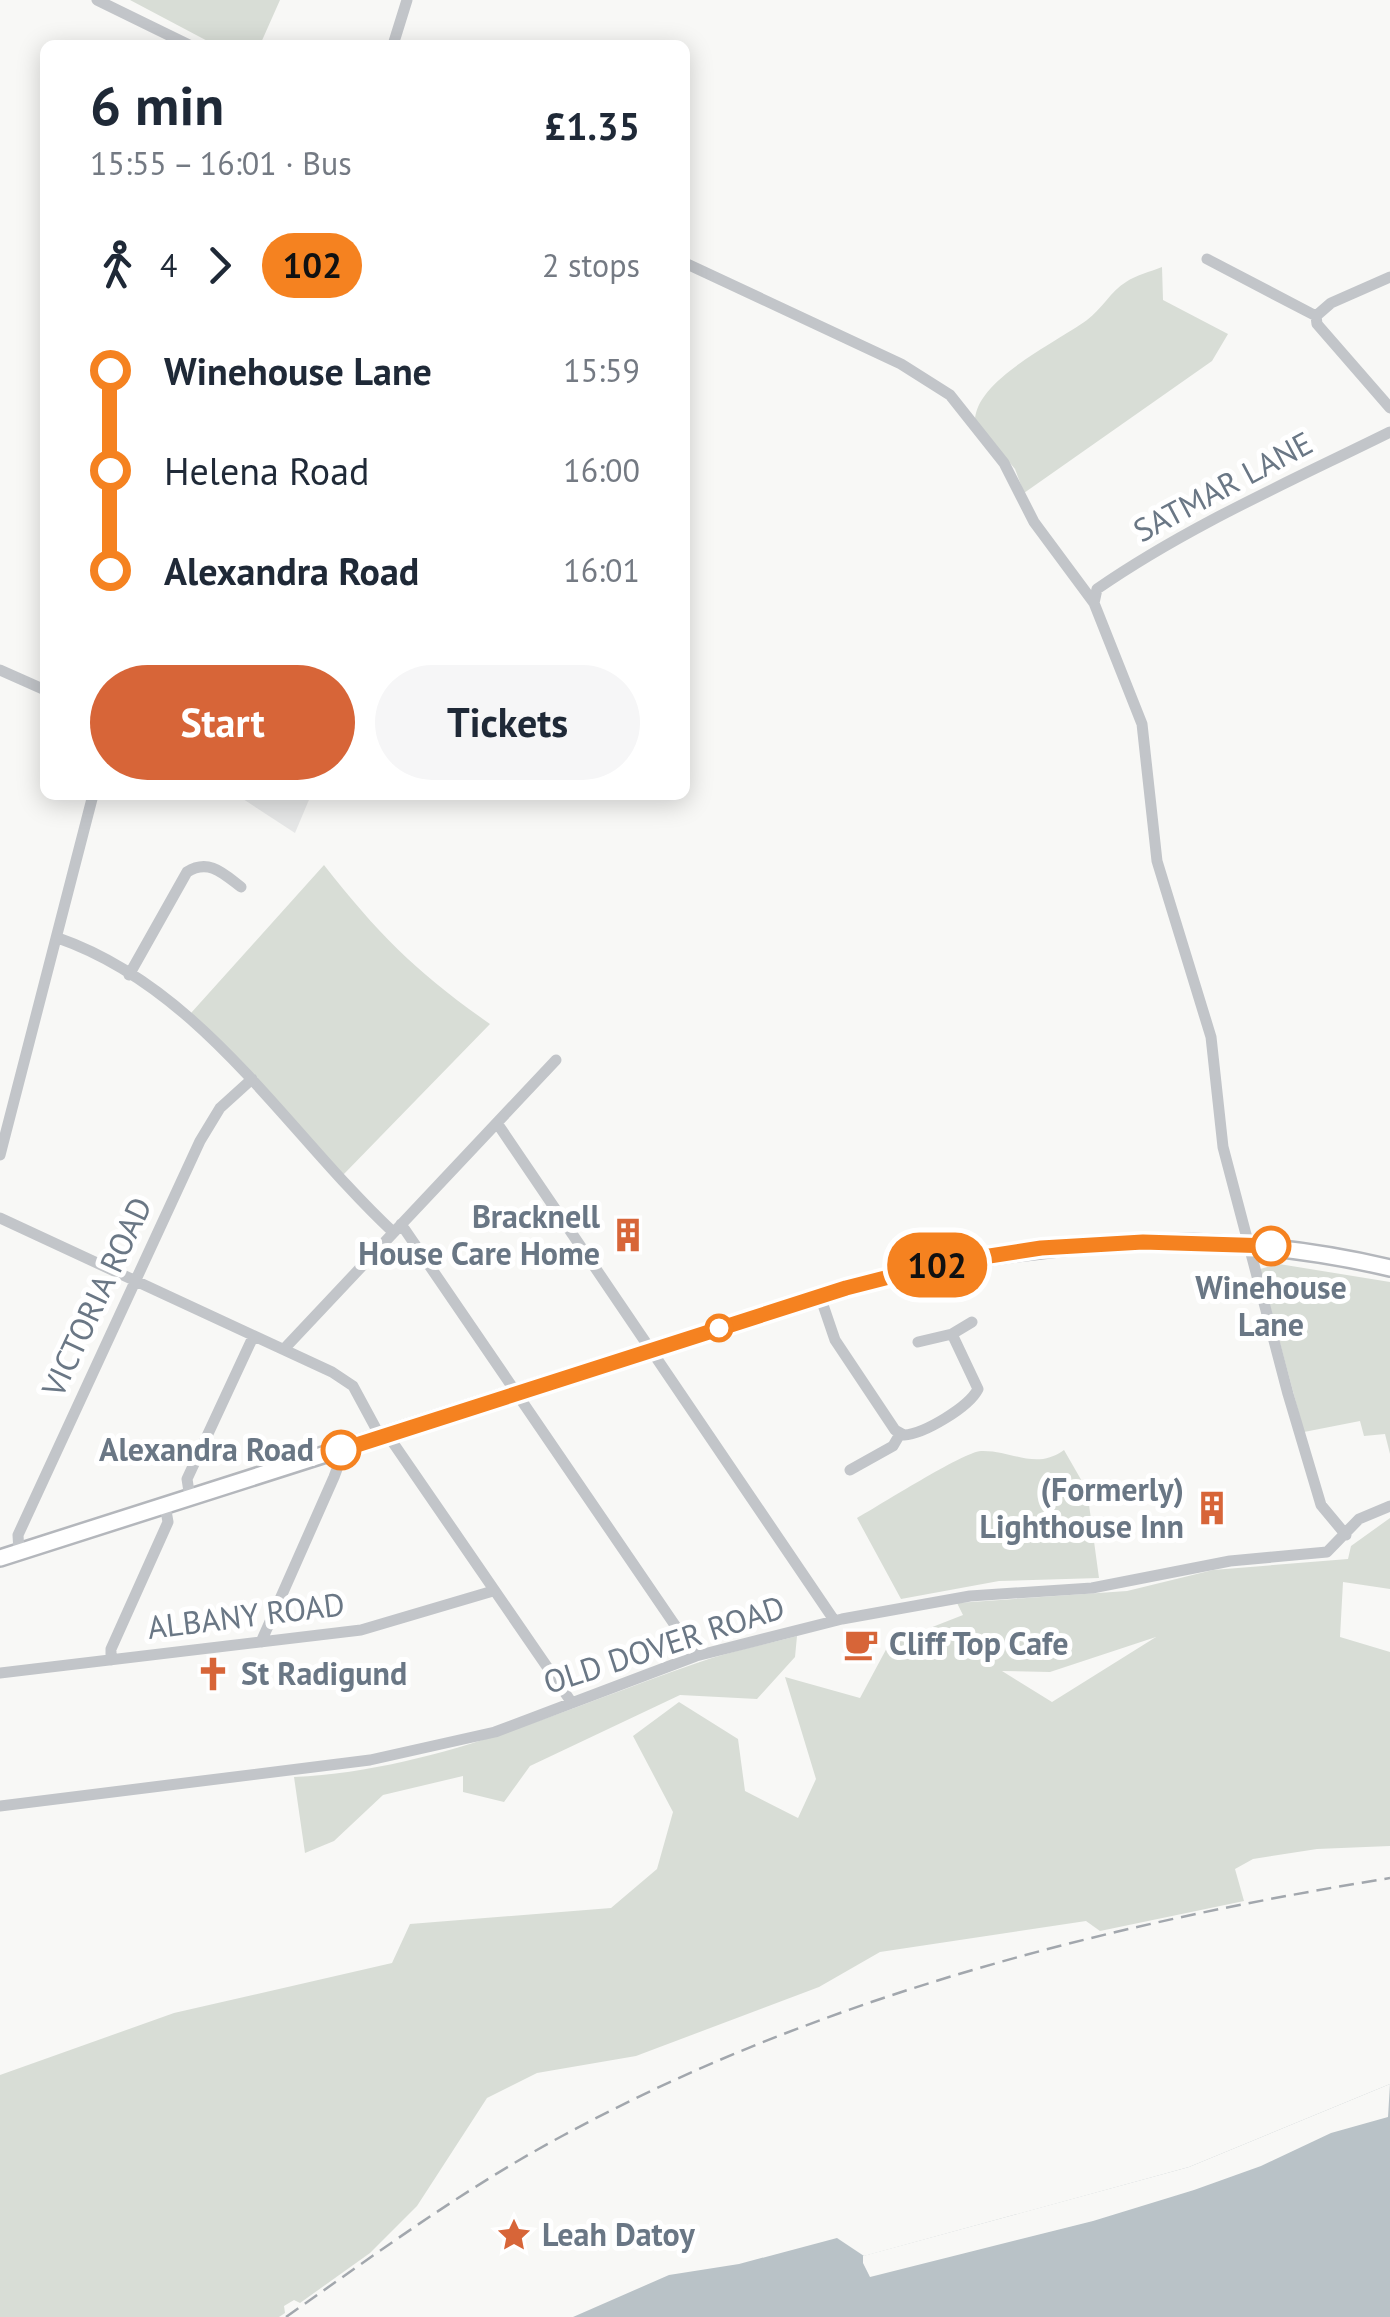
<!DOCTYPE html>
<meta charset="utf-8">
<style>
body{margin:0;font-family:"PT Sans",sans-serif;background:#f6f6f7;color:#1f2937;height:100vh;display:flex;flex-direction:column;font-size:38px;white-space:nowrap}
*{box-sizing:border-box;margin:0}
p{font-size:32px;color:#747a83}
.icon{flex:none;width:55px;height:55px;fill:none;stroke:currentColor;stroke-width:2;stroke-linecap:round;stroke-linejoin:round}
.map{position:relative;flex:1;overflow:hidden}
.details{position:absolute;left:40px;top:40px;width:650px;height:760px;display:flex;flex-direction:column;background:#fff;border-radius:15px;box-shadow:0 5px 25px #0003}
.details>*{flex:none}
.badge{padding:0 20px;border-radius:32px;font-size:35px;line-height:65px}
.map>.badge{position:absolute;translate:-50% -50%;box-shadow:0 0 0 5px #fff}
.legs{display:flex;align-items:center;gap:15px;height:110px;padding:0 50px;font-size:32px}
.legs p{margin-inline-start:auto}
.headline{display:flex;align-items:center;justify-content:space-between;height:170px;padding:0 50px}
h1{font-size:55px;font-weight:600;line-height:75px}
.button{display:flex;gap:20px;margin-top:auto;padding:20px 50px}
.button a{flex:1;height:115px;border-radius:60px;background:#d76538;color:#fff;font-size:40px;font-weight:600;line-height:115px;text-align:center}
.button a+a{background:#f6f6f7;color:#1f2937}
ul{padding:0 50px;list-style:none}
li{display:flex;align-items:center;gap:35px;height:100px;font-size:38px}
li i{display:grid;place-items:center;width:15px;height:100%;margin:0 12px;background:currentColor}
li i::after{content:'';width:25px;height:25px;margin:-12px;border:8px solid;border-radius:50%;background:#fff}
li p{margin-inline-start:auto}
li:first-child i{background:linear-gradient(#0000 50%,currentColor 0)}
li:last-child i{background:linear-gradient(currentColor 50%,#0000 0)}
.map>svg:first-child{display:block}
.built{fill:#e6e7e7}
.green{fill:#d8ddd6;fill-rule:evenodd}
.water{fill:#b9c2c7}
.pier{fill:#f8f8f6}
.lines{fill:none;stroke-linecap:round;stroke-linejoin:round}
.major-casing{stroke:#b4b7bc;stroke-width:20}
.minor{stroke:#c2c5c9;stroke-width:11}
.major{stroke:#fff;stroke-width:15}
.rail{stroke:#a2a7ad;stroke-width:2.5;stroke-dasharray:15 8;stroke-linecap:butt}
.line-1-casing{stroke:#fff;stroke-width:22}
.line-1{stroke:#f58220;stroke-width:15}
.stop-1-dot{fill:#fff;stroke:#f58220;stroke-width:5}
.labels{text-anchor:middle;stroke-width:10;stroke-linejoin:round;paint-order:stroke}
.street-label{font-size:32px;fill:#6a7785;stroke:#fff}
.poi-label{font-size:32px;font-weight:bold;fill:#6a7785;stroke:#fff;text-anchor:start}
.stop-label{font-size:32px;font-weight:bold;fill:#6a7785;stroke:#fff}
</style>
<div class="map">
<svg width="1390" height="2317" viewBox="0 0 1390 2317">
<rect width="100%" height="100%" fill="#f8f8f6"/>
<path class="built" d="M237,795H311L295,833Z"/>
<path class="green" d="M130,0H280L260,45H215Z
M1162,267L1163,300L1228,334L1212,361L1024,493L1015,469L975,421C975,380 1057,342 1087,320C1101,310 1111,291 1126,282C1136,275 1150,272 1162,267Z
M324,865C380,936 416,972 490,1024L343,1175L191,1013Z
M1279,1264L1390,1282V1454L1385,1434L1364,1436L1360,1421L1304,1432L1260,1269Z
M1064,1450L1087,1490L1099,1578L999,1581L901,1599L857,1518C879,1506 963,1452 981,1451C1013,1450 1035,1471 1064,1450Z
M1390,1518V1589L1343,1582L1340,1637L1390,1652V1846L1317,1849L1253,1859L1235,1869L1244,1901L1100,1931L1086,1921L880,1952L819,1987L636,2056L537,2073L487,2098L417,2206L370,2253L300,2303L294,2300L284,2306L285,2313L279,2317H0V2075L174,2013L392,1963L410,1924L611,1908L657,1869L673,1812L633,1736L679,1702L738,1739L745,1791L798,1818L816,1779L785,1677L860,1698L889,1644L963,1615L957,1603L1127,1591L1213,1570L1348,1559L1351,1546ZM1156,1637L1052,1702L1002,1671L1050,1672Z
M797,1636L795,1657L757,1699L680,1695L530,1766L504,1802L463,1792V1776L383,1795L334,1841L305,1853L294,1777C435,1770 562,1710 694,1664C727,1652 763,1645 797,1636Z"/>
<path class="water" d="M1390,2084V2317H573L669,2275L739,2264L837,2238L864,2256L1189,2167Z"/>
<path class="pier" d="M1390,2084L1388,2117L1331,2133L1261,2166L1194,2190L1093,2221L870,2277L863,2263V2256L1189,2167Z"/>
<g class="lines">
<g class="major-casing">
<path id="major" d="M0,1558L846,1288C1024,1239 1209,1225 1390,1268"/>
</g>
<path class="minor" d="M97,0L189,45
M393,45L407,0
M1207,259L1316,316
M685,263L901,364L950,395L1004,463L1034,522L1094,603L1142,724L1157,861L1211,1037L1223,1147L1288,1394L1321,1505L1346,1535
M1390,277L1331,303L1316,316L1317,324L1390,408
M1094,603L1097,589C1188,526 1291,481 1390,432
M0,670L45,690
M58,938C202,988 287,1133 393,1232
M129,975L187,872C209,858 224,874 241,887
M497,1123L834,1620
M0,1155L93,795
M0,1218L332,1372L353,1386L380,1436
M401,1224L696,1656
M820,1296L835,1340L895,1430L904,1435C924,1434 969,1407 978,1389L952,1334L918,1342
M952,1334L972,1322
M284,1349L556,1060
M387,1434L572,1703
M850,1470L893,1446L900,1434
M190,1498L187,1479L253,1337
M19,1552L18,1535L200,1141L220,1108L252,1079
M261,1642L334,1477L340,1461L337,1451
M111,1660V1649L168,1522L165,1505
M0,1673L361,1630L493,1591
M0,1806L370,1760L495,1732L696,1656L842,1619L970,1596L1092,1588L1230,1561L1327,1552L1359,1519L1390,1506"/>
<use href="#major" class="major"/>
<path class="rail" d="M286,2317C377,2253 465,2188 564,2135C819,1997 1105,1924 1390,1878"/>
</g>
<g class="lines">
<g class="line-1-casing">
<path id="line-1" d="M341,1450L846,1288L944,1263L1041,1248L1143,1242L1271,1246"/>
</g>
<use href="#line-1" class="line-1"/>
</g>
<defs>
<g id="building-bare" transform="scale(2.7)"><path d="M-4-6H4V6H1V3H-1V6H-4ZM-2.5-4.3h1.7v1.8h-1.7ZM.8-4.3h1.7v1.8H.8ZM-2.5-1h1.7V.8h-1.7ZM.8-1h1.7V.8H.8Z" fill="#d76538" stroke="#fff" stroke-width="2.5" paint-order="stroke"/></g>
<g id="cafe-bare" transform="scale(2.7)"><path d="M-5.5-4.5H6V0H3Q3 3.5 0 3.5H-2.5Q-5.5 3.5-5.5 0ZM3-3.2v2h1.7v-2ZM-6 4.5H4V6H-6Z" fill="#d76538" stroke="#fff" stroke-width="2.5" paint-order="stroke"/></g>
<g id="church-bare" transform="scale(2.7)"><path d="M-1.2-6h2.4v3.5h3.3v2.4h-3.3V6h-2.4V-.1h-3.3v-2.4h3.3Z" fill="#d76538" stroke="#fff" stroke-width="2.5" paint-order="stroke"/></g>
<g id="sight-bare" transform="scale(2.7)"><path d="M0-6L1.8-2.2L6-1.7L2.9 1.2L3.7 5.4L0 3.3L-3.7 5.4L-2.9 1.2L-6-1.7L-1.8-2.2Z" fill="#d76538" stroke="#fff" stroke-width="2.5" paint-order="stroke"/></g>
</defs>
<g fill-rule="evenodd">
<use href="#building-bare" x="628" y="1235"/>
<use href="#building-bare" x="1212" y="1508"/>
<use href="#cafe-bare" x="861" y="1644"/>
<use href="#church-bare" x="213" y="1674"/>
<use href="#sight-bare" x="514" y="2235"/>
</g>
<g class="stop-1-dot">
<circle cx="1271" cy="1246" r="18"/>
<circle cx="719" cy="1328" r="12"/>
<circle cx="341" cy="1450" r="18"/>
</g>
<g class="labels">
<g class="street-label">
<text transform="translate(1223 487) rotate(-28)" y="11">SATMAR LANE</text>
<text transform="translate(97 1297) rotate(-65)" y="11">VICTORIA ROAD</text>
<text transform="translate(246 1616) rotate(-7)" y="11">ALBANY ROAD</text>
<text transform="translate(664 1645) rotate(-18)" y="11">OLD DOVER ROAD</text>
</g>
<g class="poi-label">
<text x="600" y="1228" text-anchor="end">Bracknell<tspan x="600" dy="37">House Care Home</tspan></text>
<text x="1184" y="1501" text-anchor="end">(Formerly)<tspan x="1184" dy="37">Lighthouse Inn</tspan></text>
<text x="889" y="1655">Cliff Top Cafe</text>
<text x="241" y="1685">St Radigund</text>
<text x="542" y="2246">Leah Datoy</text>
</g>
<g class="stop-label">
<text x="1271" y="1299">Winehouse<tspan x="1271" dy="37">Lane</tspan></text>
<text x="314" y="1461" text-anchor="end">Alexandra Road</text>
</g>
</g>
</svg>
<b class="badge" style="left:937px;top:1265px;background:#f58220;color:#111">102</b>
<section class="details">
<div class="headline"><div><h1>6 min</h1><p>15:55 – 16:01 · Bus</p></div><b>£1.35</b></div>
<div class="legs"><svg class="icon" aria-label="walk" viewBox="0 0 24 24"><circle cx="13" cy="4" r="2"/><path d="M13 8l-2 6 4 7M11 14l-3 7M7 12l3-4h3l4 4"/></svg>4<svg class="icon" aria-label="forward" viewBox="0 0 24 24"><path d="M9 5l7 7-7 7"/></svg><b class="badge" style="background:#f58220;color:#111">102</b><p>2 stops</p></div>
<ul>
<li><i style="color:#f58220"></i><b>Winehouse Lane</b><p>15:59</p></li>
<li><i style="color:#f58220"></i><span>Helena Road</span><p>16:00</p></li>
<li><i style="color:#f58220"></i><b>Alexandra Road</b><p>16:01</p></li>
</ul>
<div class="button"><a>Start</a><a>Tickets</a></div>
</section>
</div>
